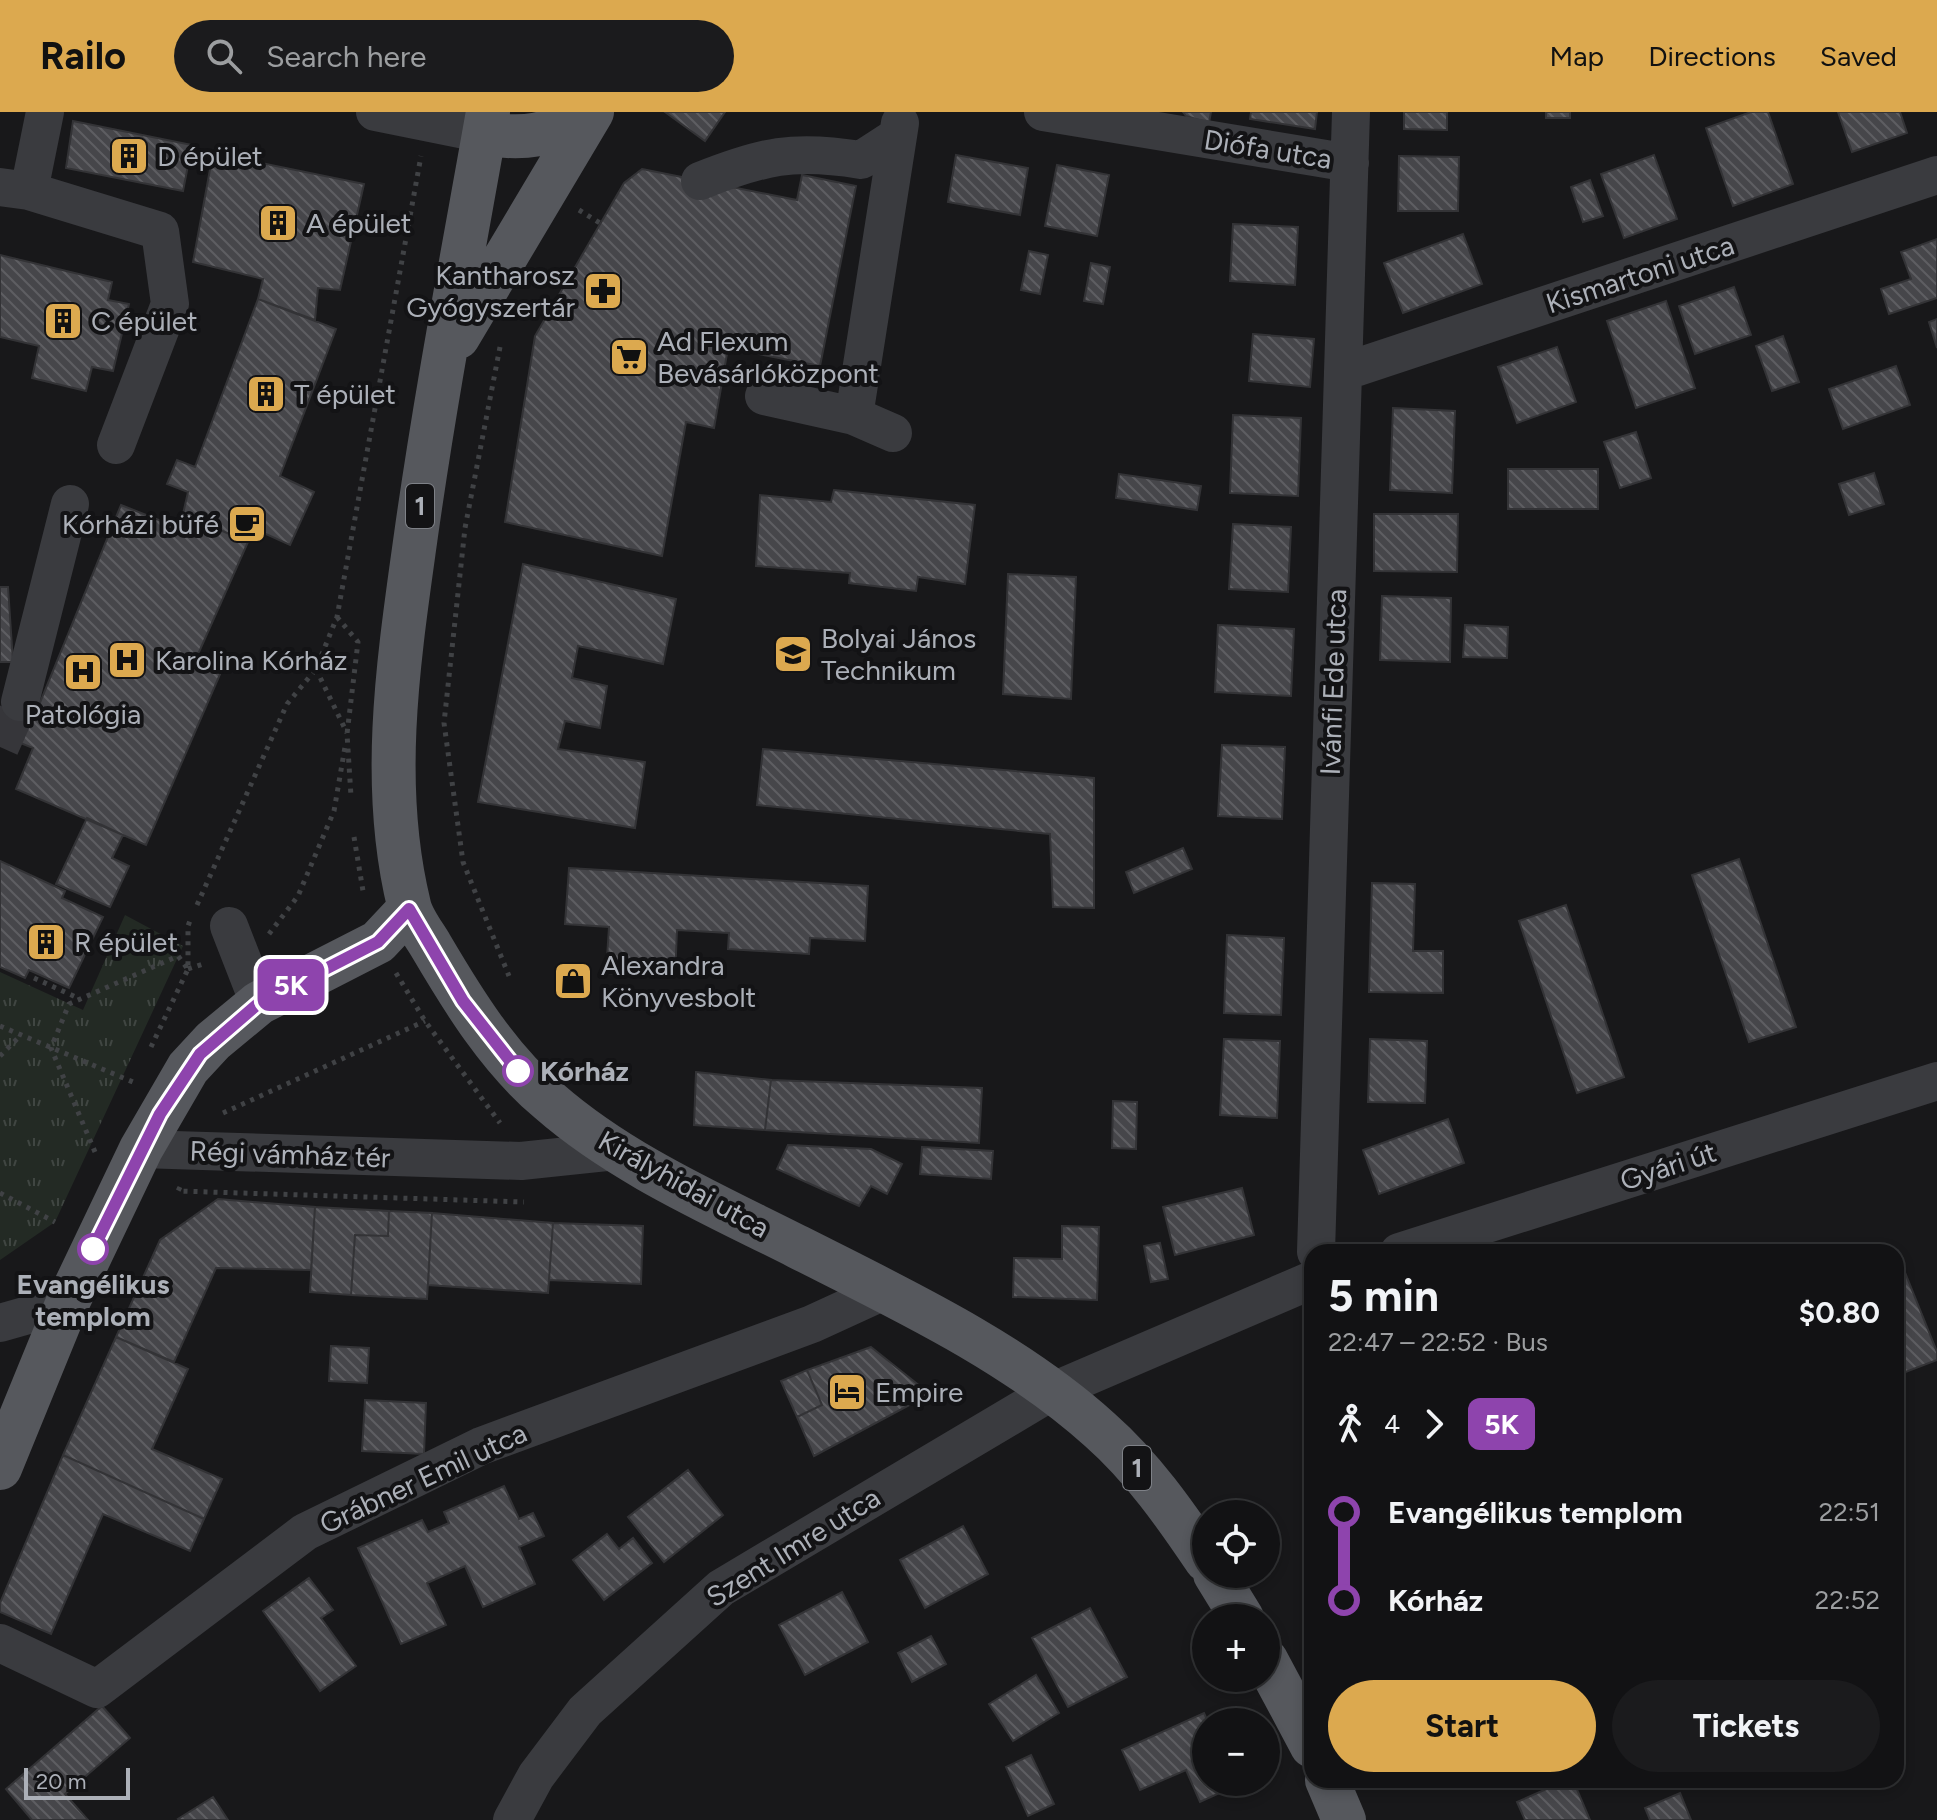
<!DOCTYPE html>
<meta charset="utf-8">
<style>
body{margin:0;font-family:Figtree,sans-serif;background:#1b1b1d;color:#f1f3f6;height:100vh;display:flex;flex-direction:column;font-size:30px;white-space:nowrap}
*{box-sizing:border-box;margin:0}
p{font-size:26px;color:#9c9ea0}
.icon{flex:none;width:44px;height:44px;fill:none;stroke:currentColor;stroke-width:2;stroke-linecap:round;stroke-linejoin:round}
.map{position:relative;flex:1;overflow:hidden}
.panel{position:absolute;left:1304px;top:1132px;width:600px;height:544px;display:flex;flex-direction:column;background:#121214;border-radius:24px;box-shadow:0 4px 12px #0003,0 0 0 2px #313234}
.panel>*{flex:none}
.badge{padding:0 16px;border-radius:12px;font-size:28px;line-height:52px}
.tools{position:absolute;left:1192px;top:1388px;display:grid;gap:16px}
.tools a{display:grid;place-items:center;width:88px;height:88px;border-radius:50%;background:#121214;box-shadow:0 4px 12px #0003,0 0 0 2px #313234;font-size:40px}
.scale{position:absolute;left:24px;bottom:20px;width:106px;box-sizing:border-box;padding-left:8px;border:4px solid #acb0b8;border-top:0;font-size:22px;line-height:28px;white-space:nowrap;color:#acb0b8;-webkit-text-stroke:6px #131315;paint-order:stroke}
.map>.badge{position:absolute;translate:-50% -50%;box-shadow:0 0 0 4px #fff}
.legs{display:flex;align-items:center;gap:12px;height:88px;padding:0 24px;font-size:26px}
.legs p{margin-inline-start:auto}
.head{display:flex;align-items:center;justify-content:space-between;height:136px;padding:0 24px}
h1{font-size:44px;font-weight:700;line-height:60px}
.cta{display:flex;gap:16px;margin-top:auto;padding:16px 24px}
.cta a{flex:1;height:92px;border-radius:48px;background:#dca94f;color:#111;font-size:32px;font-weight:700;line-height:92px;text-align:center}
.cta a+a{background:#1b1b1d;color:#f1f3f6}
ul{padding:0 24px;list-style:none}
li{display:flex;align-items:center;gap:28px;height:88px;font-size:30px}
li i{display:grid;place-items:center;width:12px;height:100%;margin:0 10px;background:currentColor}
li i::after{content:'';width:20px;height:20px;margin:-10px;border:6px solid;border-radius:50%;background:#121214}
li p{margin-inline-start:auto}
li:first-child i{background:linear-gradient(#0000 50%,currentColor 0)}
li:last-child i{background:linear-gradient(currentColor 50%,#0000 0)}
header{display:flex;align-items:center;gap:48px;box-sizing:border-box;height:112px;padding:0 40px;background:#dca94f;color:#111}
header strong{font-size:38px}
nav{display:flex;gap:44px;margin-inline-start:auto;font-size:28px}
.search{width:560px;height:72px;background:#1b1b1d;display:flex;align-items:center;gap:20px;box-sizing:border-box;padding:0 28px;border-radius:44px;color:#9c9ea0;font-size:30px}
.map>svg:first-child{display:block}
.grass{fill:url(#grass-tufts)}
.building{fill:url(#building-back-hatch);stroke:#333336;stroke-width:2}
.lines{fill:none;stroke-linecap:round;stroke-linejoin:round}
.minor-tunnel{stroke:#36363a;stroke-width:38;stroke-dasharray:38 19;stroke-linecap:butt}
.path{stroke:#404245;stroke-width:5;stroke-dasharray:4 6;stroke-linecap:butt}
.minor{stroke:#3a3b3f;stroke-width:38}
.major{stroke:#56585d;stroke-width:44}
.line-1-casing{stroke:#fff;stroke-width:18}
.line-1{stroke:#8e44ad;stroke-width:12}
.stop-1-dot{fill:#fff;stroke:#8e44ad;stroke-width:4}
.labels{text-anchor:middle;stroke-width:8;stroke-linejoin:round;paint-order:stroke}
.shield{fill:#131315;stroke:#7e8187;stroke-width:2}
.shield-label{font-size:26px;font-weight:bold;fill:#acb0b8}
.street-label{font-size:28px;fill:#acb0b8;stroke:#131315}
.poi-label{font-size:28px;fill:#acb0b8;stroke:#131315;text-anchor:start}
.stop-label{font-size:28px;font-weight:bold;fill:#acb0b8;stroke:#131315;text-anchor:start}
</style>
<header>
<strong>Railo</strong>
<div class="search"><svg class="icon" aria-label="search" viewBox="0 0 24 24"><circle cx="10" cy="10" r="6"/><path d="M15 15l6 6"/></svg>Search here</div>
<nav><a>Map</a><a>Directions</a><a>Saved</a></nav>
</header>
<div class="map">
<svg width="1937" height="1708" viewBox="0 0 1937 1708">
<defs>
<pattern id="grass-tufts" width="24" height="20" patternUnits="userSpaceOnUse" patternTransform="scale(2)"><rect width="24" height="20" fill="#232a24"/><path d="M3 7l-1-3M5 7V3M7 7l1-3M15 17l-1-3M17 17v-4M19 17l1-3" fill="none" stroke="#404642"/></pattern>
<pattern id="building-back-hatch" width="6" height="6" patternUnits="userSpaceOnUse" patternTransform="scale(2)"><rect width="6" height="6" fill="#46464a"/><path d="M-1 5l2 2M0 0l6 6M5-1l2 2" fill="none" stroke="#5e5e62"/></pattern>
</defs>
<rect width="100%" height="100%" fill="#18181a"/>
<path class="grass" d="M125,803L183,834L55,1110L0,1148V860L83,898Z"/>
<path class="building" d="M665,0H725L705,29Z
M1183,0H1211L1209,11L1186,4Z
M1251,0H1317L1315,17L1250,7Z
M1404,0H1447V18L1404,17Z
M1546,0H1570V6H1546Z
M1751,0H1768L1793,72L1733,94L1706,16Z
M1838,0H1900L1907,21L1852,40Z
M73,9L192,33L183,79L66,56Z
M213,41L364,72L340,178L318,176L315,208L258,187L263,167L193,150Z
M956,43L1028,56L1020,103L948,90Z
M1654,43L1677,107L1624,126L1601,62Z
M1399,44L1459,45L1458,99H1398Z
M1057,53L1109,63L1097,124L1045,114Z
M642,57L797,88L802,63L856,74L820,254L728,236L714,316L686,310L662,444L505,410L535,224L624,71Z
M1590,68L1603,104L1583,110L1571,75Z
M1233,112L1298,115L1295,173L1230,169Z
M1463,122L1482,172L1403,201L1384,151Z
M1937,127V186L1889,202L1881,177L1911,167L1901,140Z
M1029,139L1048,143L1040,182L1021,178Z
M0,143L112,170L108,188L129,192L113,259L92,255L86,279L32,266L39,234L0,225Z
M1091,151L1110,155L1103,192L1084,189Z
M1734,175L1751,223L1695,242L1679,194Z
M258,187L336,217L280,364L314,380L290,433L255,417L248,430L183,402L188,380L167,372L177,348L195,355Z
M1666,189L1695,276L1636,296L1607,209Z
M1937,207V236L1929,210Z
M1253,222L1314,227L1310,275L1249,269Z
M1783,224L1799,270L1772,279L1756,234Z
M1557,235L1576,290L1517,311L1498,255Z
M1896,254L1910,293L1843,317L1829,277Z
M1393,296L1455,299L1452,381L1390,378Z
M1233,303L1301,306L1298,384L1230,381Z
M1636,320L1651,366L1620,376L1604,330Z
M1508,357H1598V397H1508Z
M1874,361L1884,392L1849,403L1839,372Z
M1119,362L1201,374L1197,398L1116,386Z
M834,378L975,393L965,472L918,465L916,479L849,471L850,461L756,454L760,383L831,390Z
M121,393L179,416L183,402L248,430L195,549L221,560L146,733L16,677L33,636L13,628L27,594L37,598Z
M1374,402H1458L1457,460L1374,459Z
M1233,412L1291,415L1288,480L1229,477Z
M523,452L676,487L663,552L578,534L572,566L607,574L600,616L565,609L558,637L645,650L635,716L478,690Z
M1008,462L1076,465L1071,587L1003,582Z
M0,475H8L13,550H0Z
M1382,484L1451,486L1450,550L1380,548Z
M1218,513L1294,517L1291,584L1215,580Z
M1465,513L1508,515L1507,546L1463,545Z
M1222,633L1285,635L1282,707L1218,704Z
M763,637L1094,666V796L1053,795L1050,722L757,693Z
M87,706L123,723L112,746L129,754L110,795L56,772Z
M1183,736L1192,757L1134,781L1126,760Z
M1739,747L1796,915L1749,930L1692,763Z
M0,749L65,779L62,786L103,805L69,876L29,858L25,866L0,855Z
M569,756L868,774L865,829L810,826L809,842L728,837L729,821L677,818L675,865L606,861L609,815L565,812Z
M1372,771L1415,772L1413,839H1443V881L1369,880Z
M1566,793L1624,965L1577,981L1519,809Z
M1227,823L1284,826L1281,903L1224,901Z
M1224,927L1280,929L1277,1006L1220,1003Z
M1370,927L1427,929L1425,991L1368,990Z
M696,960L771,968L765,1018L694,1013Z
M771,968L982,976L979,1031L765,1018Z
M1113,989L1137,990L1136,1037L1112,1036Z
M1448,1007L1464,1051L1379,1082L1363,1038Z
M788,1033L871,1037L902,1052L887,1082L871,1074L859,1094L777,1057Z
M922,1035L993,1039L991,1067L920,1062Z
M1242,1076L1254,1123L1175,1143L1163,1095Z
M218,1087L315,1095L311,1158L216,1156L174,1250L116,1225L160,1128Z
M315,1095L389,1099L388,1124L355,1123L351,1183L310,1180Z
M389,1099L432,1101L427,1187L351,1183L355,1123L388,1124Z
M432,1101L553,1111L548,1181L428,1173Z
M553,1111L643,1114L641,1172L549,1168Z
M1062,1114L1099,1115L1097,1188L1013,1185L1014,1146L1062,1147Z
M1160,1131L1168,1167L1151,1170L1144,1134Z
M1902,1153L1937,1240V1248L1903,1261L1896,1244V1155Z
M116,1225L188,1257L152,1337L222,1367L204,1407L63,1343Z
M331,1234L369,1236L367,1271L329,1269Z
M871,1235L930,1282L814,1344L797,1305L822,1293L807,1258Z
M807,1258L822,1293L797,1305L781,1269Z
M365,1288L426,1291L424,1342L362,1339Z
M63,1343L204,1407L190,1439L103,1402L51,1522L0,1500V1491Z
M688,1358L723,1403L664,1450L628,1405Z
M504,1374L519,1407L533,1401L544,1424L519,1435L535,1472L483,1495L465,1454L427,1471L446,1513L401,1532L358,1436L422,1408L428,1420L449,1411L444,1400Z
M963,1414L988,1462L925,1496L900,1448Z
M607,1422L619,1437L633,1426L652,1451L604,1488L573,1448Z
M309,1466L333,1498L321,1506L356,1554L320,1579L263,1499Z
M842,1480L868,1530L805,1563L779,1513Z
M1090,1496L1127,1565L1068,1595L1032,1526Z
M931,1524L946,1552L912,1570L898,1541Z
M1036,1563L1059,1601L1013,1629L989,1592Z
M102,1594L130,1626L65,1682L88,1708H32L6,1677Z
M1204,1601L1208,1610L1206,1670H1235L1237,1673L1200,1690L1186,1658L1140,1678L1122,1638Z
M1031,1643L1054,1692L1028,1704L1006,1655Z
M1567,1668H1573L1590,1708H1525L1517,1690Z
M1680,1681L1691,1708H1650L1645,1696Z
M213,1685L228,1708H179L178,1707Z"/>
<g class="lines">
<path class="minor-tunnel" d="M0,635L20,590"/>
<path class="path" d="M579,98L600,111
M500,235L465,416L444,611L463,750L509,864
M337,505L358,530L347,622L351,684
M316,557L347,621
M354,725L363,779
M197,793L287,592L316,557L337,505L421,44
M269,822L298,784L334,699L345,635
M188,857L206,851
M396,861L425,909L500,1011
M34,866L78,886
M0,914L133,970
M151,935L188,857V814L191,806
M0,944L21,923
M223,1001L425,909
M95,1040L51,936L69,892L178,844L187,856
M180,1075L178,1079L524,1090
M0,1081L55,1110"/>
<path class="minor" d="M375,0L484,22
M1043,0L1350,51
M700,69C763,44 793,37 861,48L898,24L900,11
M0,75L29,79L160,119L170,192L116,333
M29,79L45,0
M1343,260L1937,63
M764,284L854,304L893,321
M854,304L898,24
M20,590L70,392
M229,814L259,891
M141,1037L521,1049L616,1039
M1316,1140L1351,0
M1399,1140L1937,969
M0,1211L67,1192
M0,1531L97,1577L305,1420L481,1334L812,1212L884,1179
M512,1708L536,1664L585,1599L721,1476L1051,1280L1312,1168"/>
<path class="major" d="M488,0C463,141 436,281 416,423C399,545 379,671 409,793C412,807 424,822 431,834C464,890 499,947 549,989C621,1052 713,1092 798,1135C901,1187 1014,1240 1100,1318C1142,1355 1175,1402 1206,1448
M484,22C524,27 549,26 582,0
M458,225L592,0
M0,1356L67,1192L141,1037L188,956L213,929L259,891L378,830L409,797
M1215,1462L1242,1506
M1266,1548L1312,1634
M1327,1668L1344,1708"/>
</g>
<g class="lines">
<g class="line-1-casing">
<path id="line-1" d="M93,1137L160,1002L200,942L259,891L378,830L409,797L463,889L518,959"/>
</g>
<use href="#line-1" class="line-1"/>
</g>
<defs>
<g id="building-square" transform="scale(2)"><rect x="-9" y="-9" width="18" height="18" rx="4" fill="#dca94f" stroke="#131315"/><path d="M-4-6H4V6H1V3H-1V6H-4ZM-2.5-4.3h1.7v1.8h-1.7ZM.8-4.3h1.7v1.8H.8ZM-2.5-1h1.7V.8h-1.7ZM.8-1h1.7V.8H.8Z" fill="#111"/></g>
<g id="pharmacy-square" transform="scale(2)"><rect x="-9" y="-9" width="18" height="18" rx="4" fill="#dca94f" stroke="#131315"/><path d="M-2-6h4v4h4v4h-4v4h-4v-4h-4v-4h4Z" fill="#111"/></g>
<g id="supermarket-square" transform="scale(2)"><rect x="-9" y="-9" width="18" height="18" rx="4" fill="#dca94f" stroke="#131315"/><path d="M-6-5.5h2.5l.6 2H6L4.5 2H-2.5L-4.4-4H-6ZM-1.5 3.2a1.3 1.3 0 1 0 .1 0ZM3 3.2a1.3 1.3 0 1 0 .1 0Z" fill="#111"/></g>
<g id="cafe-square" transform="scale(2)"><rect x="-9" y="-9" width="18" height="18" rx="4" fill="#dca94f" stroke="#131315"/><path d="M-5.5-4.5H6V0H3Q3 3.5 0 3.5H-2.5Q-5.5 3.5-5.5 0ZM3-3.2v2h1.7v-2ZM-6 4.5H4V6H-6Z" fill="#111"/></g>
<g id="school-square" transform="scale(2)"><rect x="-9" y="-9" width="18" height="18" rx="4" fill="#dca94f" stroke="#131315"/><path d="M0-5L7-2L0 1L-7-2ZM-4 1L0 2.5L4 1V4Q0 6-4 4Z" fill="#111"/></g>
<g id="hospital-square" transform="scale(2)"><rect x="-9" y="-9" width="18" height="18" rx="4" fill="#dca94f" stroke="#131315"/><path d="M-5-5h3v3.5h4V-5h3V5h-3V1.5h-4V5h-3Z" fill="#111"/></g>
<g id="shop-square" transform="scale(2)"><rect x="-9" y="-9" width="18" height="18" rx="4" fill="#dca94f" stroke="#131315"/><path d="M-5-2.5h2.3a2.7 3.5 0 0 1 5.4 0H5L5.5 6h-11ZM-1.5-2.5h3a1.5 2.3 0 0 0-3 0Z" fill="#111"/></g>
<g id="hotel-square" transform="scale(2)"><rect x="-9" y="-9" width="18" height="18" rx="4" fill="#dca94f" stroke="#131315"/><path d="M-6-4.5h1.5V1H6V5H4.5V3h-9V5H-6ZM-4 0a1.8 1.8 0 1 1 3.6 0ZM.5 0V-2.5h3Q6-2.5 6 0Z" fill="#111"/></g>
</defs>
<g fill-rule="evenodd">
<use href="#building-square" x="129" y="44"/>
<use href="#building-square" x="278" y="111"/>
<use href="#pharmacy-square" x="603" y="179"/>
<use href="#building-square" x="63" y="209"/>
<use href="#supermarket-square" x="629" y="245"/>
<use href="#building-square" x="266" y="282"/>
<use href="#cafe-square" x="247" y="412"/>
<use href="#school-square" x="793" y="542"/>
<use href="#hospital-square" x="127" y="548"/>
<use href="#hospital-square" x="83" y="560"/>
<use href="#building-square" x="46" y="830"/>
<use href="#shop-square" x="573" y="869"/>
<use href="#hotel-square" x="847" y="1280"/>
</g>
<g class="stop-1-dot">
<circle cx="518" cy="959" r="14"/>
<circle cx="93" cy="1137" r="14"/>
</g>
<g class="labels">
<g class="shield">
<rect x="406" y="372" width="28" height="44" rx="6"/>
<rect x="1123" y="1334" width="28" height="44" rx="6"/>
</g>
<g class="shield-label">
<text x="420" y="403">1</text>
<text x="1137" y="1365">1</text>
</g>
<g class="street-label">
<text transform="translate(1268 37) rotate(9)" y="10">Diófa utca</text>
<text transform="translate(1640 162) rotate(-18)" y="10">Kismartoni utca</text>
<text transform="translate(1333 570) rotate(-88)" y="10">Ivánfi Ede utca</text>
<text transform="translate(290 1042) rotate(2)" y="10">Régi vámház tér</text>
<text transform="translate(1668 1054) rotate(-18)" y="10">Gyári út</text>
<text transform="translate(684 1072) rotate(29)" y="10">Királyhidai utca</text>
<text transform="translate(423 1366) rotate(-25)" y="10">Grábner Emil utca</text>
<text transform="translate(793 1435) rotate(-32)" y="10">Szent Imre utca</text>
</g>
<g class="poi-label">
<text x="157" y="54">D épület</text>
<text x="306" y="121">A épület</text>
<text x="575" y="173" text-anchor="end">Kantharosz<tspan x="575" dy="32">Gyógyszertár</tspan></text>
<text x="91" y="219">C épület</text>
<text x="657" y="239">Ad Flexum<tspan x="657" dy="32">Bevásárlóközpont</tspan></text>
<text x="294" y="292">T épület</text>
<text x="219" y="422" text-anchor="end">Kórházi büfé</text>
<text x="821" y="536">Bolyai János<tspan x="821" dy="32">Technikum</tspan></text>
<text x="155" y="558">Karolina Kórház</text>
<text x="83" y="612" text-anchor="middle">Patológia</text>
<text x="74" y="840">R épület</text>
<text x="601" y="863">Alexandra<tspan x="601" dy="32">Könyvesbolt</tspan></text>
<text x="875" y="1290">Empire</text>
</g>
<g class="stop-label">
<text x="540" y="969">Kórház</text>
<text x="93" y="1182" text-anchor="middle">Evangélikus<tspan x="93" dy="32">templom</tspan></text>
</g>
</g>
</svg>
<div class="tools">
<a><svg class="icon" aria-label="locate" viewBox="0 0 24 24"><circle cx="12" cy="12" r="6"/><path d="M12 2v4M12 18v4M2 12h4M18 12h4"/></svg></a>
<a>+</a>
<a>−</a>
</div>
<div class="scale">20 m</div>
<b class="badge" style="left:291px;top:873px;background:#8e44ad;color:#fff">5K</b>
<section class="panel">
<div class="head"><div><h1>5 min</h1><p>22:47 – 22:52 · Bus</p></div><b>$0.80</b></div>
<div class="legs"><svg class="icon" aria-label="walk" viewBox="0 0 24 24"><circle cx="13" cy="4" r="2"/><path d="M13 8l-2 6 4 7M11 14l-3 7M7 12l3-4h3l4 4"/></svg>4<svg class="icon" aria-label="forward" viewBox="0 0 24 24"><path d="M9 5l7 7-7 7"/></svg><b class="badge" style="background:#8e44ad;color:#fff">5K</b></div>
<ul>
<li><i style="color:#8e44ad"></i><b>Evangélikus templom</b><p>22:51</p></li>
<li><i style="color:#8e44ad"></i><b>Kórház</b><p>22:52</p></li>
</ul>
<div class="cta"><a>Start</a><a>Tickets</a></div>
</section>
</div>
